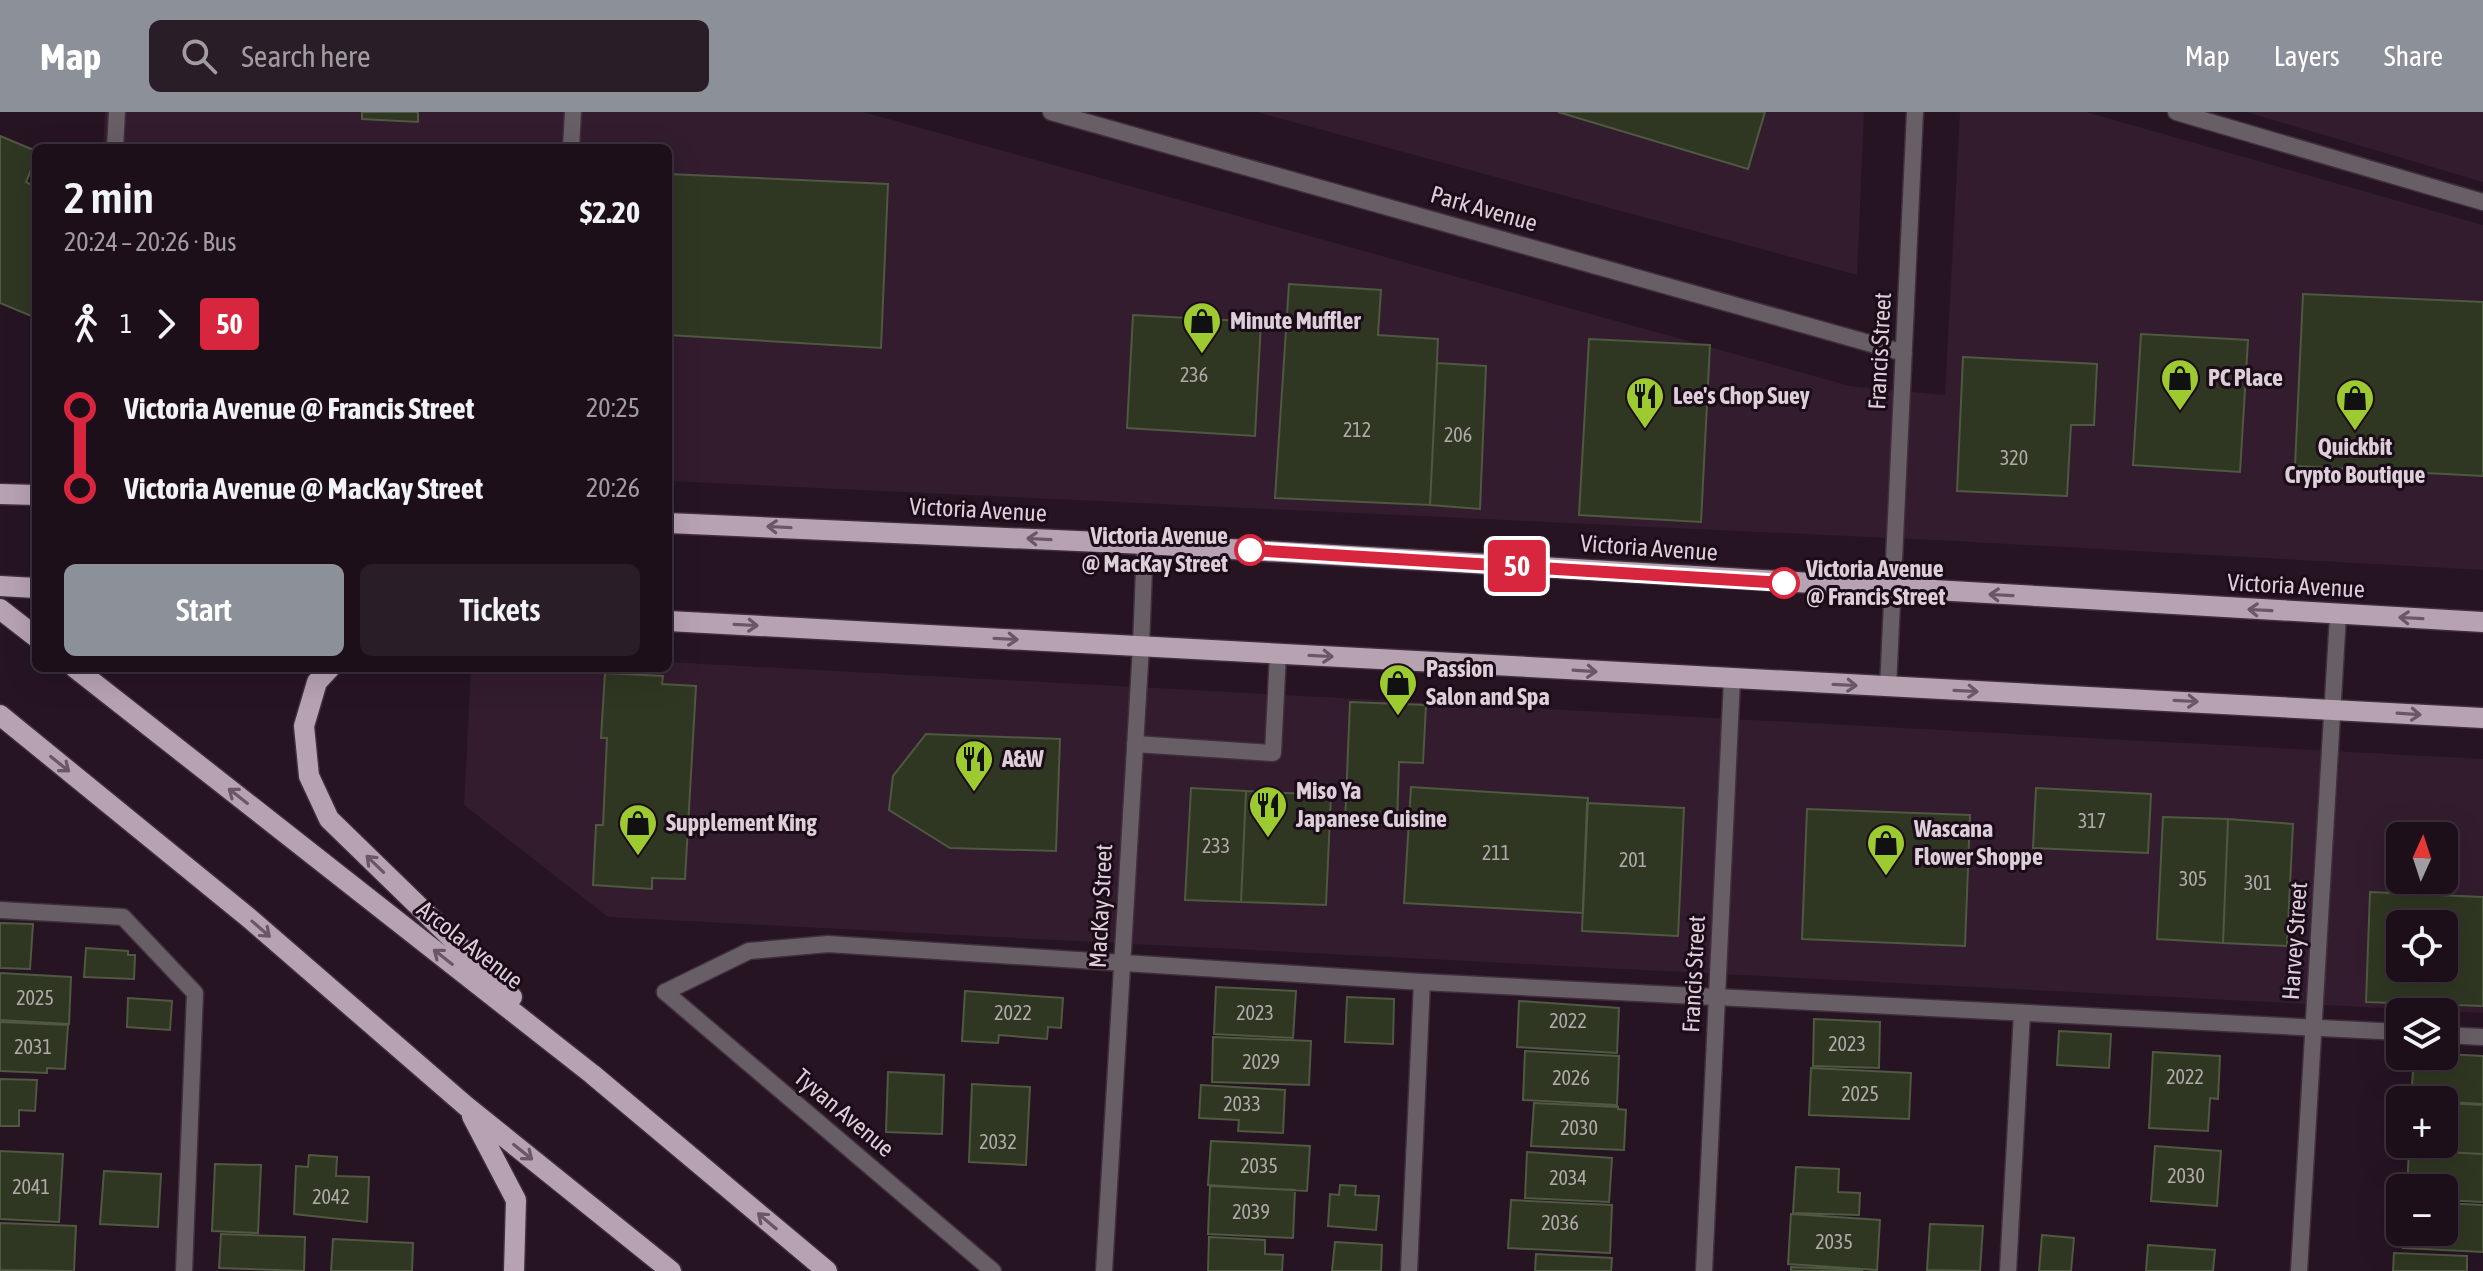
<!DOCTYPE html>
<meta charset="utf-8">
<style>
body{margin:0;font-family:"Asap Condensed",sans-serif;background:#291d27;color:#f1f3f6;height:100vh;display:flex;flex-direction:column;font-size:30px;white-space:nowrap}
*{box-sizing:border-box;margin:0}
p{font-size:26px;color:#a09ca2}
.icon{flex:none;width:44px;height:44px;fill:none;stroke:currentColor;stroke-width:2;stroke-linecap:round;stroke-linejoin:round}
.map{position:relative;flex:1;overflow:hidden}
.panel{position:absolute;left:32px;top:32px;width:640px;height:528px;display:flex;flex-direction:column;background:#1c0f1a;border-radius:12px;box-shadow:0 8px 32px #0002,0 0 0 2px #3a2f39}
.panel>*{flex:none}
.badge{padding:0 16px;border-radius:6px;font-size:28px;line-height:52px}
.needle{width:52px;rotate:3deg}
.fabs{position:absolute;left:2386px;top:710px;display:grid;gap:16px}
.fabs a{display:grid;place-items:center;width:72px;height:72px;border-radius:12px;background:#1c0f1a;box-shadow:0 8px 32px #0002,0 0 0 2px #3a2f39;font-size:40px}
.map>.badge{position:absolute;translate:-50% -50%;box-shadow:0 0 0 4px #fff}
.legs{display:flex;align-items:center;gap:12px;height:88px;padding:0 32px;font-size:26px}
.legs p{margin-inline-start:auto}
.head{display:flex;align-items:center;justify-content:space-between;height:136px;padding:0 32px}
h1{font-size:44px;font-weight:600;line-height:60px}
.button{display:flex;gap:16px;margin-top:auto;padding:16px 32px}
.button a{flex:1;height:92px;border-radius:12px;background:#8c9099;color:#fff;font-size:32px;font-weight:600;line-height:92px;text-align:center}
.button a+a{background:#291d27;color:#f1f3f6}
ul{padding:0 32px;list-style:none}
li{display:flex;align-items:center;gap:28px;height:80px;font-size:30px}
li i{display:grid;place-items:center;width:12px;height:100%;margin:0 10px;background:currentColor}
li i::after{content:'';width:20px;height:20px;margin:-10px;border:6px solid;border-radius:50%;background:#1c0f1a}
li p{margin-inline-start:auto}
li:first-child i{background:linear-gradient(#0000 50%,currentColor 0)}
li:last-child i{background:linear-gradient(currentColor 50%,#0000 0)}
header{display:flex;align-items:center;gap:48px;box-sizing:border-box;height:112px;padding:0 40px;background:#8c9099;color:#fff}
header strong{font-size:38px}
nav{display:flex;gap:44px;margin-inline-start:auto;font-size:28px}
.search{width:560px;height:72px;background:#291d27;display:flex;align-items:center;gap:20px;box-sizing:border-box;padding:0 28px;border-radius:12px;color:#a09ca2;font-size:30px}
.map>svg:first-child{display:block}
.built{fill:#321c2e;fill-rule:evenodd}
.building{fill:#2f3722;stroke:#4f5841;stroke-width:2;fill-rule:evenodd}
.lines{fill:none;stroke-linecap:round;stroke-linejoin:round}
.lane-casing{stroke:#3f2e3c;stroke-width:19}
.street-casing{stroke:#3f2e3c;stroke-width:19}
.primary-casing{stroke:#3f2e3c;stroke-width:23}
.lane{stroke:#685e66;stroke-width:16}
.street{stroke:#685e66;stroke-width:16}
.primary{stroke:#b7a2b2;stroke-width:20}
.oneway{stroke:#6a5666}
.line-1-casing{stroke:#fff;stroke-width:18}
.line-1{stroke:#d7263d;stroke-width:12}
.stop-1-dot{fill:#fff;stroke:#d7263d;stroke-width:4}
.labels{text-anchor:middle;stroke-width:6;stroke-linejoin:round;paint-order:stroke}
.number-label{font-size:20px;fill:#b1a9aa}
.street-label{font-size:24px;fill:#dccfd8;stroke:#1c0b19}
.poi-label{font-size:24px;font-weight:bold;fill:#dccfd8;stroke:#1c0b19;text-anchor:start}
.stop-label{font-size:24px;font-weight:bold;fill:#dccfd8;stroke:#1c0b19;text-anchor:end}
</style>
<header>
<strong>Map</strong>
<div class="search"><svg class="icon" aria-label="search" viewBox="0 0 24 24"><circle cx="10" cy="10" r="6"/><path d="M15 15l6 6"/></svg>Search here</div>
<nav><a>Map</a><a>Layers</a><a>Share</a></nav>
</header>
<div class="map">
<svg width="2483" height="1159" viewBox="0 0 2483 1159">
<rect width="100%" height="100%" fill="#261423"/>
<path class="built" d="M105,0H863L1850,274L1945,283L1960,0H2086L2483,113V458L1953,429L668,369V36H103Z
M1256,0H1864L1857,163Z
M2246,0H2483V70Z
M668,550L2483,647V901L608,805L464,693L471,556H668ZM2400,724H2444V768H2400ZM2400,812H2444V856H2400Z"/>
<path class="building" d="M362,0H418V10L362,7Z
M1558,0H1765L1748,57Z
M0,24L36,39V46L26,70L36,75V206L0,191Z
M668,62L888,72L881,236L668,223Z
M1289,172L1381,178L1378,223L1438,227L1430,393L1275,386Z
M2303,182L2483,190V364L2295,354Z
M1133,203L1261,210L1255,324L1127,316Z
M2141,222L2248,228L2240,360L2133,353Z
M1589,227L1710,233L1701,410L1579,403Z
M1963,245L2097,252L2094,313H2071L2067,384L1957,379Z
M1437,251L1486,254L1480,397L1430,393Z
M605,561L663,564L662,572L696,574L685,767L652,766V777L593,773L596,713H603L607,626H601Z
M1350,590L1426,593L1423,651L1399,650L1397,713L1345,711Z
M926,622L1060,627L1056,739L950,736L889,698L893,664Z
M1411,675L1588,686L1583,801L1404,791Z
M1191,676L1246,679L1241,790L1185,788Z
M2036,676L2151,682L2148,741L2033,736Z
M1246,679L1331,683L1326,793L1241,790Z
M1587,691L1684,696L1678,824L1582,819Z
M1807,697L1970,703L1965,834L1802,827Z
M2163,705L2228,707L2223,831L2157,827Z
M2228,707L2293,712L2287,834L2223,831Z
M2370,780L2483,785V894L2366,890ZM2400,812H2444V856H2400Z
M0,811L33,812L30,857L0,856Z
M86,836L128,839V843H135L134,867L84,865Z
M0,861L71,865L69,912L0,908Z
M1216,875L1296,879L1293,926L1214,922Z
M965,879L1063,886L1061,916L1048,915L1047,927L999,923L998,931L962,929Z
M1347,885L1394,887L1393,932L1345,930Z
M128,886L172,889L170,918L127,915Z
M1519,889L1619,896L1617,941L1517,935Z
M1814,907L1880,910L1879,956L1813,954Z
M0,910L68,913L65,957L47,956V961L0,959Z
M2059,919L2111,922L2109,956L2057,953Z
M1213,925L1311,929L1309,973L1212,970Z
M1525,939L1619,944L1617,993L1523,988Z
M2153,940L2220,944L2218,987L2210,986L2208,1019L2149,1016Z
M2444,942L2483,944V992L2411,988L2414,944H2444Z
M1811,956L1911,961L1909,1007L1809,1003Z
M888,960L944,963L942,1022L886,1020Z
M0,967L37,968L35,999L19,998V1014H0Z
M972,972L1030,975L1026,1053L969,1050Z
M1201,973L1285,978L1283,1021L1238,1019L1239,1008L1199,1006Z
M1534,991L1618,995V997L1626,998L1624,1038L1531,1034Z
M2444,991L2483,993V1042L2409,1038L2410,1032H2444Z
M1211,1029L1310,1034L1307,1079L1208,1073Z
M2155,1034L2221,1039L2217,1094L2151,1089Z
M2409,1038L2483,1042V1090L2444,1088V1076H2407Z
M0,1039L63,1042L59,1110L0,1107Z
M1527,1040L1612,1046L1609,1090L1525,1086Z
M309,1043L337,1045L336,1064L369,1065L367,1110L294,1102L296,1054L308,1055Z
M215,1052L261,1053L258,1121L212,1119Z
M1796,1055L1839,1057L1838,1080L1860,1081L1859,1103L1793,1101Z
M104,1059L161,1062L158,1115L100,1112Z
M1340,1073L1356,1074L1355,1083L1379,1084L1376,1118L1328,1114L1330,1082L1339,1083Z
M1210,1074L1295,1078L1293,1126L1208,1122Z
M1511,1088L1612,1093L1610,1141L1508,1136Z
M2444,1091L2483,1093V1140L2403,1136L2404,1120H2444Z
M1791,1102L1880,1108L1877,1158L1788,1152Z
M0,1111L76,1114L74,1159L0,1158Z
M1930,1112L1983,1114L1980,1159L1927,1158Z
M221,1122L305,1125L304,1159L219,1156Z
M2042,1123L2074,1126L2071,1159H2039Z
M1209,1125L1265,1128V1142L1283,1143L1282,1159H1208Z
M333,1127L413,1131L412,1159H331Z
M1335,1130L1382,1133L1381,1159H1332Z
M2148,1133L2215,1138L2213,1159H2146Z
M2394,1141L2467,1144V1159H2393Z
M1536,1142L1612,1146L1611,1159H1535Z
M1791,1155L1863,1158L1791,1159Z"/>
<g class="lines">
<g class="lane-casing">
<path id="lane" d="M2176,0L2483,90
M115,36L117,0
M1135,632L1273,641L1278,541
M0,798L123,805L195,881L184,1159
M665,880L749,839L828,832L1422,870L2400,920
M2444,923L2483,925
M1409,1159L1422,870
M2008,1159L2022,901"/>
</g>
<g class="street-casing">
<path id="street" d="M1051,0L1904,241
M571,36L573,0
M1888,576L1915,0
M665,880L993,1159
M1104,1159L1141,534L1145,432
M1704,1159L1732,568
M2299,1159L2338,503"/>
</g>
<g class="primary-casing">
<path id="primary" d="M0,382L36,383
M668,411L1145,432L2483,510
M0,474L36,476
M0,497L36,525
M668,509L2483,606
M75,556L592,962L827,1159
M330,556L317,570L304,614L309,664L329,707L512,885
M0,603L249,806L466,994L671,1159
M472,1004L516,1088L514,1159"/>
</g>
<use href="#lane" class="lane"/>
<use href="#street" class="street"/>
<use href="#primary" class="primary"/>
</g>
<defs><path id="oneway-shaft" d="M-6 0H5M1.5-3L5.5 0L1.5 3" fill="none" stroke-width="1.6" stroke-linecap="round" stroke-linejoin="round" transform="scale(2)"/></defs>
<g class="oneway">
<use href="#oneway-shaft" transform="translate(779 415) rotate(-177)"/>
<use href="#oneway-shaft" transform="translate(1039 427) rotate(-177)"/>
<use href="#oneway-shaft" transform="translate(2001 483) rotate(-177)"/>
<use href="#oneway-shaft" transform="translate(2260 498) rotate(-177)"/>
<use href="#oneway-shaft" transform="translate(2411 506) rotate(-177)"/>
<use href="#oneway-shaft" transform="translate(746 513) rotate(3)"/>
<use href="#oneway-shaft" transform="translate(1006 527) rotate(3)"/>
<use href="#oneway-shaft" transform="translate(1321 544) rotate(3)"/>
<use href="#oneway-shaft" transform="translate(1585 559) rotate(4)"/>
<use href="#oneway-shaft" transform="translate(1845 573) rotate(3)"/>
<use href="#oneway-shaft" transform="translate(1966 579) rotate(3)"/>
<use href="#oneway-shaft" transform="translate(2186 589) rotate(3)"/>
<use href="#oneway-shaft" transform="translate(2409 602) rotate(4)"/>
<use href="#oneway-shaft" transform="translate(60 652) rotate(39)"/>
<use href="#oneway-shaft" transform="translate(238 684) rotate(-142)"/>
<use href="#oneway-shaft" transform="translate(375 752) rotate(-136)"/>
<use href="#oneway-shaft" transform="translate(261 817) rotate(41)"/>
<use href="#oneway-shaft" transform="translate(443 845) rotate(-142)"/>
<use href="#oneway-shaft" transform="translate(523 1040) rotate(39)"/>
<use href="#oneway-shaft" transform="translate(767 1109) rotate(-140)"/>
</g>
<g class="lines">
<g class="line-1-casing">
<path id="line-1" d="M1250,438L1784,471"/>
</g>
<use href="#line-1" class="line-1"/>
</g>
<defs>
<g id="shop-pin" transform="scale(2)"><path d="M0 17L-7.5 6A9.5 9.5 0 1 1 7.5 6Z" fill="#9dca30" stroke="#1c0b19"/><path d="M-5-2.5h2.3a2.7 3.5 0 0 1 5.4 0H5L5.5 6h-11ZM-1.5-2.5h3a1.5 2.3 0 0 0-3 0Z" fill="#111"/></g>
<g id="restaurant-pin" transform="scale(2)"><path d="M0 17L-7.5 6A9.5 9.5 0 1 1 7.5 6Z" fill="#9dca30" stroke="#1c0b19"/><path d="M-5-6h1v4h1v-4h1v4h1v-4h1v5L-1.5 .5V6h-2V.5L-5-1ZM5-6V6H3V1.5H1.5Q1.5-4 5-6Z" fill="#111"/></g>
</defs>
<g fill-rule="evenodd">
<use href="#shop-pin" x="1202" y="209"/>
<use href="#shop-pin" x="2180" y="266"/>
<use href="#restaurant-pin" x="1645" y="284"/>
<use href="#shop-pin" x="2355" y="286"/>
<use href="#shop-pin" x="1398" y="571"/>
<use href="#restaurant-pin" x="974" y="647"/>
<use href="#restaurant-pin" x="1268" y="693"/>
<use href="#shop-pin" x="638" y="711"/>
<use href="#shop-pin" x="1886" y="731"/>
</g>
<g class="stop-1-dot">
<circle cx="1250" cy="438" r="14"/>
<circle cx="1784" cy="471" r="14"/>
</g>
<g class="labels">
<g class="number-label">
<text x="1194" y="270">236</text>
<text x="1357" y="325">212</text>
<text x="1458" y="330">206</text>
<text x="2014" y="353">320</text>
<text x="2092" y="716">317</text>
<text x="1216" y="741">233</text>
<text x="1496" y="748">211</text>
<text x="1633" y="755">201</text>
<text x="2193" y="774">305</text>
<text x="2258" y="778">301</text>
<text x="35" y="893">2025</text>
<text x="1013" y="908">2022</text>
<text x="1255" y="908">2023</text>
<text x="1568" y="916">2022</text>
<text x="1847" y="939">2023</text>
<text x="33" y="942">2031</text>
<text x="1261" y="957">2029</text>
<text x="2185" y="972">2022</text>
<text x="1571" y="973">2026</text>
<text x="1860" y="989">2025</text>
<text x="1242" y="999">2033</text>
<text x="1579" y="1023">2030</text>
<text x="998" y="1037">2032</text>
<text x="1259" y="1061">2035</text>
<text x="2186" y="1071">2030</text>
<text x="1568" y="1073">2034</text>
<text x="31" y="1082">2041</text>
<text x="331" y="1092">2042</text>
<text x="1251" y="1107">2039</text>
<text x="1560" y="1118">2036</text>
<text x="1834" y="1137">2035</text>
</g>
<g class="street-label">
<text transform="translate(1484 97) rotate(16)" y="8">Park Avenue</text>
<text transform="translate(1880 239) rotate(-87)" y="8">Francis Street</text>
<text transform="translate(978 398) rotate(3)" y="8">Victoria Avenue</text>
<text transform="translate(1649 436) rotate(4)" y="8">Victoria Avenue</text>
<text transform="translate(2296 474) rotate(3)" y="8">Victoria Avenue</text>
<text transform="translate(1101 794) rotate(-87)" y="8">MacKay Street</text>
<text transform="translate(2295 829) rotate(-86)" y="8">Harvey Street</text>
<text transform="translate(470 833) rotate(38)" y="8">Arcola Avenue</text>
<text transform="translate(1694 862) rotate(-87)" y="8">Francis Street</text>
<text transform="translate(844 1001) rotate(40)" y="8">Tyvan Avenue</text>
</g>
<g class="poi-label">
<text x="1230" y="217">Minute Muffler</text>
<text x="2208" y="274">PC Place</text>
<text x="1673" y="292">Lee's Chop Suey</text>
<text x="2355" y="343" text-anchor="middle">Quickbit<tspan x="2355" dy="28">Crypto Boutique</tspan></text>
<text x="1426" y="565">Passion<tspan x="1426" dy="28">Salon and Spa</tspan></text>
<text x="1002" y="655">A&amp;W</text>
<text x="1296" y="687">Miso Ya<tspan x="1296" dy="28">Japanese Cuisine</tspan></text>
<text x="666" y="719">Supplement King</text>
<text x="1914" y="725">Wascana<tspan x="1914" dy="28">Flower Shoppe</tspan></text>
</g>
<g class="stop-label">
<text x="1228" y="432">Victoria Avenue<tspan x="1228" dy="28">@ MacKay Street</tspan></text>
<text x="1806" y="465" text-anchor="start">Victoria Avenue<tspan x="1806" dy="28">@ Francis Street</tspan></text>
</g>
</g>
</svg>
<div class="fabs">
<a><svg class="needle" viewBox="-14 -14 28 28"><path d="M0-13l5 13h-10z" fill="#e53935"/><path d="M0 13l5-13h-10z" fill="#a09ca2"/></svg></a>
<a><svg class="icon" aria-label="locate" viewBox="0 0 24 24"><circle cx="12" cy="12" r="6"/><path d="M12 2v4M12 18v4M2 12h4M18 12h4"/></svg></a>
<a><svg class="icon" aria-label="layers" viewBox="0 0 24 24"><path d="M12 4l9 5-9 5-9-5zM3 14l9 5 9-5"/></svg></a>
<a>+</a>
<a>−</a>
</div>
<b class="badge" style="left:1517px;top:454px;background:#d7263d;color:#fff">50</b>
<section class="panel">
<div class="head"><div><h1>2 min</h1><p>20:24 – 20:26 · Bus</p></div><b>$2.20</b></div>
<div class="legs"><svg class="icon" aria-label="walk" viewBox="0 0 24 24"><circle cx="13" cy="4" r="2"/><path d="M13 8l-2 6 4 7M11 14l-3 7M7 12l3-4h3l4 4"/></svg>1<svg class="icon" aria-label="forward" viewBox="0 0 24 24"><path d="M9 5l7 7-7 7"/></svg><b class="badge" style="background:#d7263d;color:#fff">50</b></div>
<ul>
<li><i style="color:#d7263d"></i><b>Victoria Avenue @ Francis Street</b><p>20:25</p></li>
<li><i style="color:#d7263d"></i><b>Victoria Avenue @ MacKay Street</b><p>20:26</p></li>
</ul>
<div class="button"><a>Start</a><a>Tickets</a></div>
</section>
</div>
